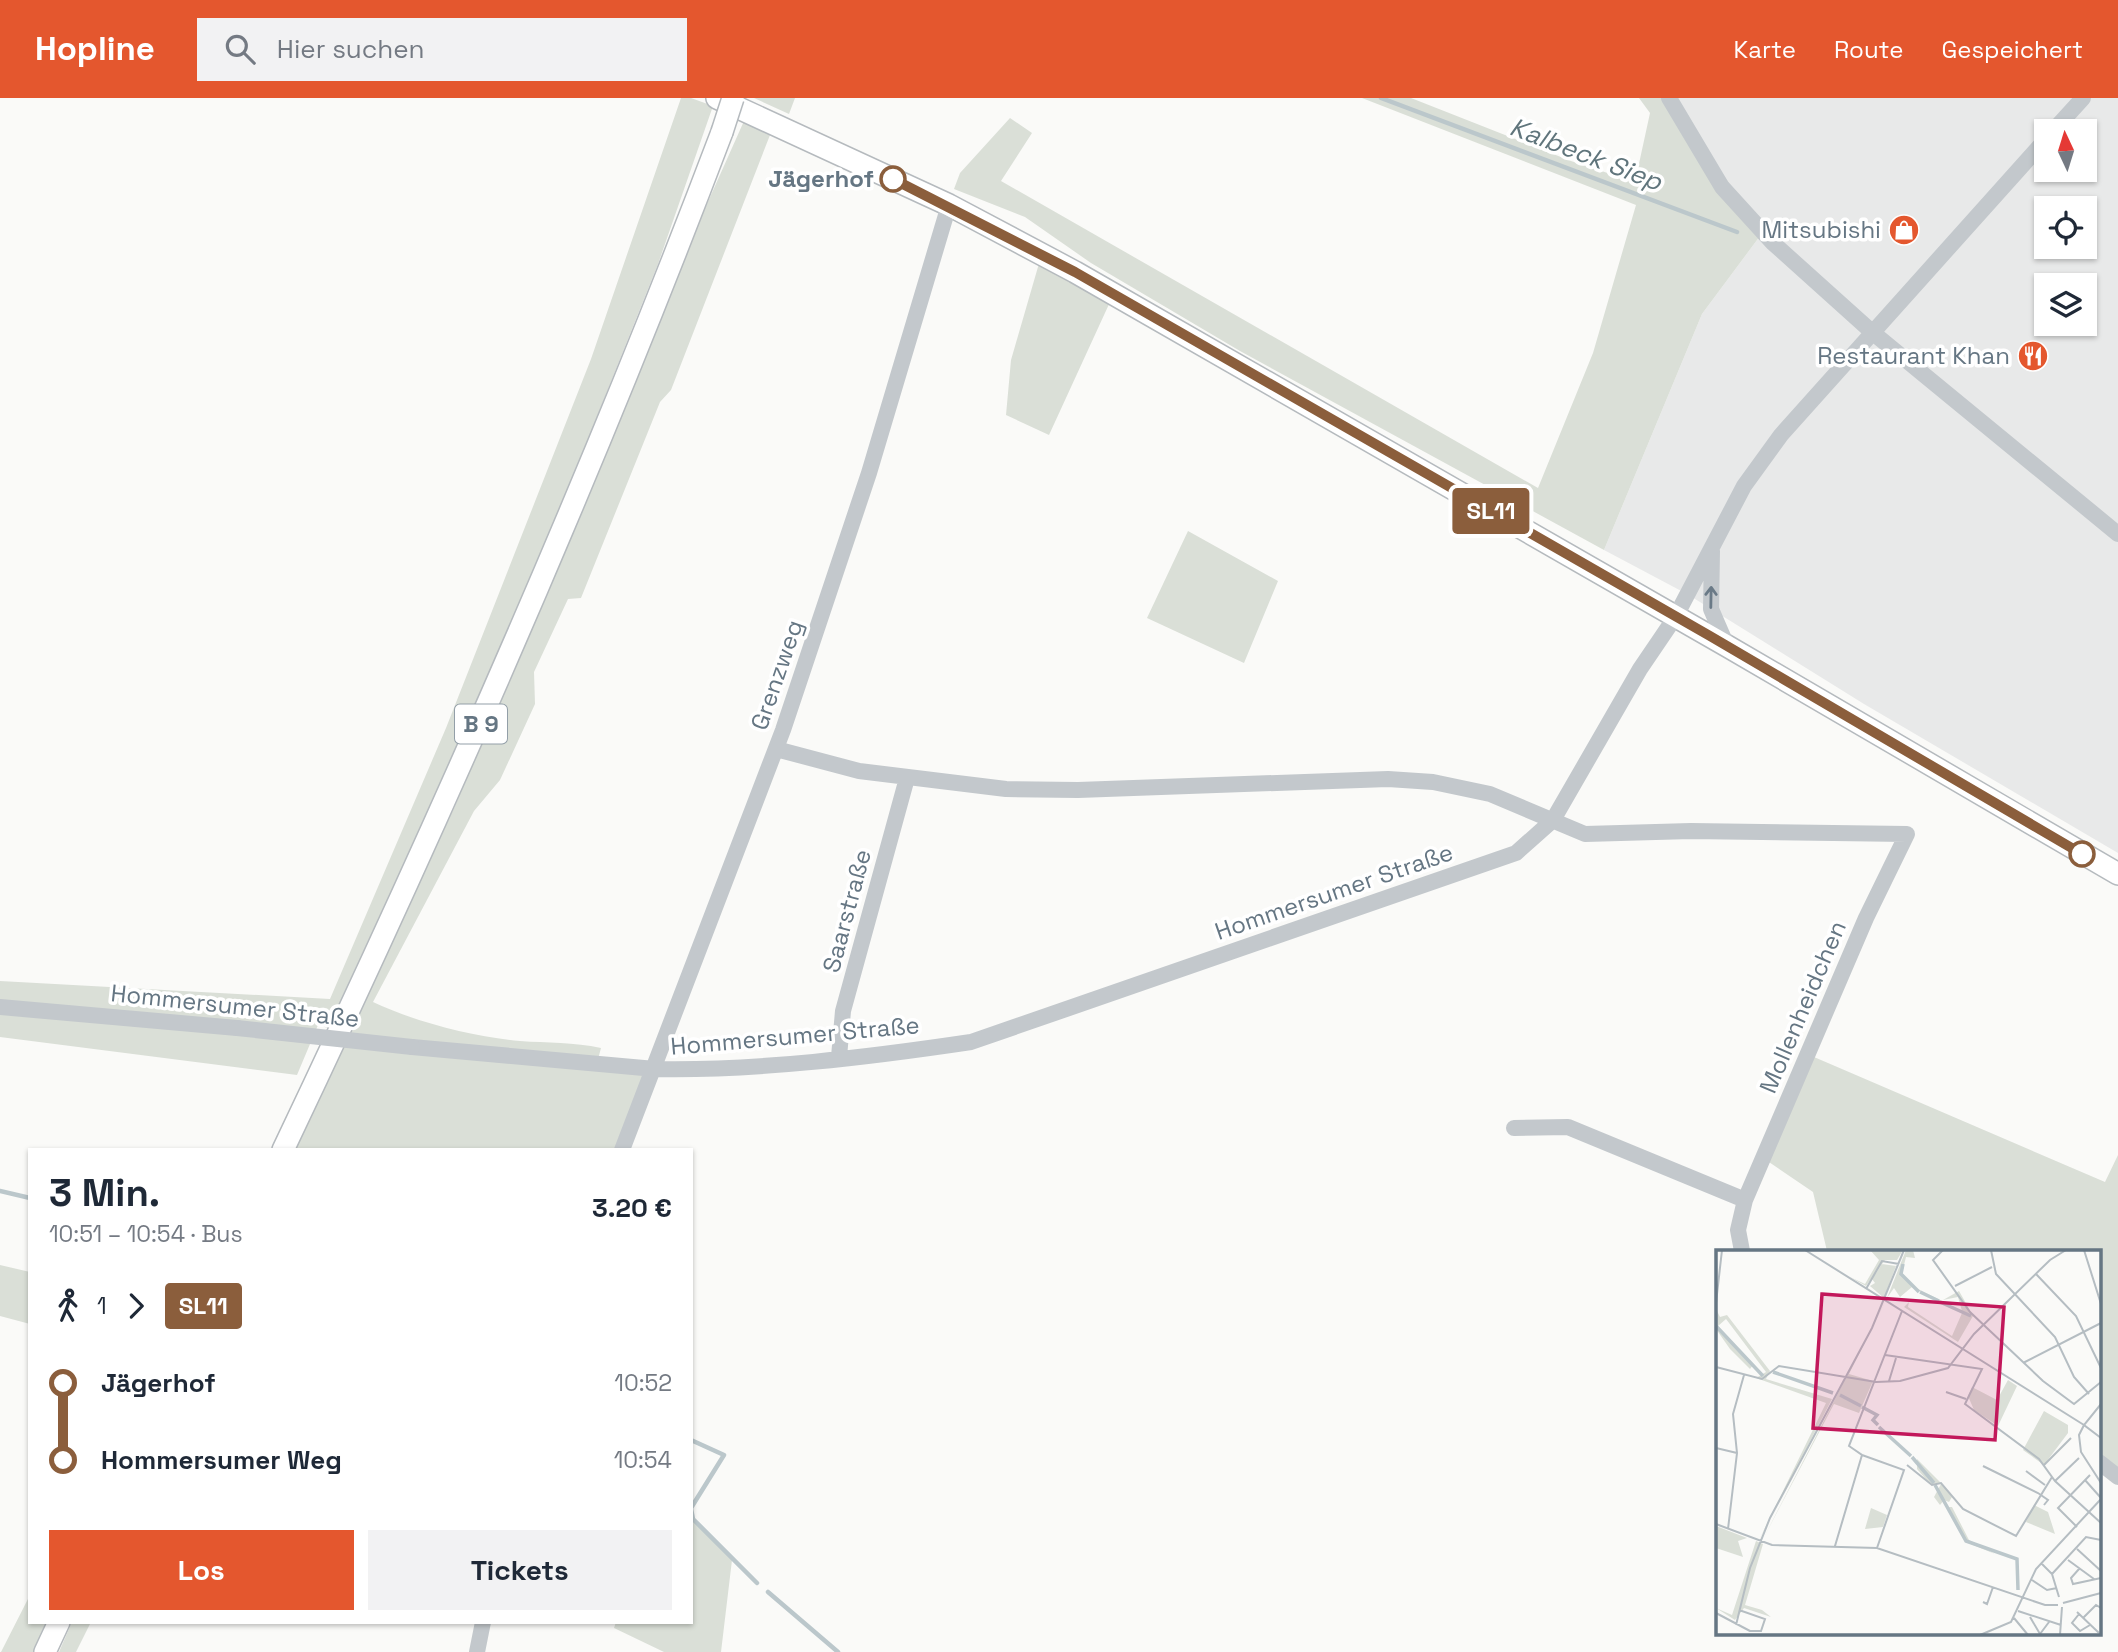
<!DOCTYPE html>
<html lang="de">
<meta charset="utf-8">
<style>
body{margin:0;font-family:"Space Grotesk",sans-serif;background:#f2f2f3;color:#1f2937;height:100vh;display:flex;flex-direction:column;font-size:26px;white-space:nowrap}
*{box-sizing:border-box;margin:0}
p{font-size:23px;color:#747a83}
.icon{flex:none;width:38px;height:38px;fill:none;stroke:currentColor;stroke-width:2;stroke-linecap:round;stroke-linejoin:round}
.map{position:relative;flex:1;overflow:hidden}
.details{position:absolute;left:28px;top:1050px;width:665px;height:476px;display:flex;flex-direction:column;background:#fff;border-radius:0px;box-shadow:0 2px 5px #0004}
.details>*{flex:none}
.badge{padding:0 14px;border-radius:5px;font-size:24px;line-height:46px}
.needle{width:46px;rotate:356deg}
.tools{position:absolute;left:2034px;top:21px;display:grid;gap:14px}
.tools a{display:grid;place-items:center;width:63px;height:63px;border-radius:0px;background:#fff;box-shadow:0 2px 5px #0004;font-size:35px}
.map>.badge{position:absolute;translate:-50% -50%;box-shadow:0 0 0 4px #fff}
.legs{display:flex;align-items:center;gap:10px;height:77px;padding:0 21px;font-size:23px}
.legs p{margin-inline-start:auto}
.head{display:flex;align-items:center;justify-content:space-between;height:119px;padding:0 21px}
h1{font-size:38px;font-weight:700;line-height:52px}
.action{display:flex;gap:14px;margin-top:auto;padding:14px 21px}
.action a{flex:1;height:80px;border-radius:0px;background:#e4572e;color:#fff;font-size:28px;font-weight:700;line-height:80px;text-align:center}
.action a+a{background:#f2f2f3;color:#1f2937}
ul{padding:0 21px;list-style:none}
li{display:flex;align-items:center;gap:24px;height:77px;font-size:26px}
li i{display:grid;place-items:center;width:10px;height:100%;margin:0 9px;background:currentColor}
li i::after{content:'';width:18px;height:18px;margin:-9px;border:5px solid;border-radius:50%;background:#fff}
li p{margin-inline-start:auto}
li:first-child i{background:linear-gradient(#0000 50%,currentColor 0)}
li:last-child i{background:linear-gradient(currentColor 50%,#0000 0)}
header{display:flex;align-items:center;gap:42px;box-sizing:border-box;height:98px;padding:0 35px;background:#e4572e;color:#fff}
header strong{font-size:33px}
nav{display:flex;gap:38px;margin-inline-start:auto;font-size:24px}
.search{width:490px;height:63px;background:#f2f2f3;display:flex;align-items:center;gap:18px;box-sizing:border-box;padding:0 24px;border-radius:0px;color:#747a83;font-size:26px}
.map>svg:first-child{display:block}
.built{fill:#e8e9e9;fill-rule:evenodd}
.green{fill:#dadfd7}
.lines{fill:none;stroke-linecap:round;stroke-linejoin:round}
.stream{stroke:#bbc7cb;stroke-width:4.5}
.major-casing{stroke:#b5babe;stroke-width:24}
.minor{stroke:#c3c8cc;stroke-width:16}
.major{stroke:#fff;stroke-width:21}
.major-bridge-casing{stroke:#b5babe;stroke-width:24;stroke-linecap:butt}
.minor-bridge{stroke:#c3c8cc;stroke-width:16}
.major-bridge{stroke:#fff;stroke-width:21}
.oneway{stroke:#6a7a87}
.line-1-casing{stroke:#fff;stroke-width:16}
.line-1{stroke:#8b5e3c;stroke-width:10}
.stop-1-dot{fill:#fff;stroke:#8b5e3c;stroke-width:3.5}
.labels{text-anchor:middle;stroke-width:7;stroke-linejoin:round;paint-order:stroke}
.shield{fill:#fff;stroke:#939fa8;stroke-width:2}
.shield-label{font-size:23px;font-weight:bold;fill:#657683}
.stop-label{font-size:24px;font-weight:bold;fill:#657683;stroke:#fff;text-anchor:end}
.poi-label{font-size:24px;fill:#657683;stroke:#fff;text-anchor:end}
.street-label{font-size:24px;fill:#657683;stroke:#fff}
.water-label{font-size:26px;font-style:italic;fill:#60757c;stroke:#fff}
.inset-river{fill:none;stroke:#bbc7cb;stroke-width:3.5}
.inset-road{fill:none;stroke:#b5bdc2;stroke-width:2}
.view{fill:#c2185b;fill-opacity:0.15;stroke:#c2185b;stroke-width:3.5}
.inset-edge{fill:none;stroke:#657683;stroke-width:3.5}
</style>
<header>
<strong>Hopline</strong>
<div class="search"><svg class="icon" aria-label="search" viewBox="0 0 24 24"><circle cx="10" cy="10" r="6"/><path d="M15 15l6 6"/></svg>Hier suchen</div>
<nav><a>Karte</a><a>Route</a><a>Gespeichert</a></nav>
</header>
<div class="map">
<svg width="2118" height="1554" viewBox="0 0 2118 1554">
<rect width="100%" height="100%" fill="#fafaf8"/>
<path class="built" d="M1669,0H2118V755L1864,606L1687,496L1604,452L1702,216L1763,134ZM2046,33H2084V72H2046ZM2046,110H2084V149H2046ZM2046,187H2084V226H2046Z"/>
<path class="green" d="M681,0H691L713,8L658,166L511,534L328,930L318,927L297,977L0,939V883L330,901L446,630L591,261Z
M754,0H795L789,16Z
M1362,0H1411L1571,63L1635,84L1650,15L1639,0H1670L1763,134L1702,216L1604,452L1240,253L1091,165L1025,119L954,91L960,75L1010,20L1032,35L1001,83L1538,390L1593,255L1636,107Z
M744,23L770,37L671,292L660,304L581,500L568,501L534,574L535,606L500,682L474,713L373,904C415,924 474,939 520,943C547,945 574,944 601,950L597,965L655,971L622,1052H294L455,708L690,144Z
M1040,162L1110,204L1049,337L1006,317L1011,262Z
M1188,433L1278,483L1244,565L1147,520Z
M1807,956L2105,1084L2118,1057V1379L2099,1364V1153H1827L1813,1094L1763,1060Z
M0,1167L30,1174V1226L0,1218Z
M691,1411L693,1421L732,1462L721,1554H664L614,1530L616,1524H691Z
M30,1497V1524H46L33,1554H1Z
M72,1524H91L76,1554H59Z"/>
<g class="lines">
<path class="stream" d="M1381,0L1737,134
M0,1093L30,1100
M691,1342L724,1357L691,1410
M691,1411L693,1421L757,1485
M768,1494L838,1554"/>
<g class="major-casing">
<path id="major" d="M717,0L949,107L1075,174L1727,548L2118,776
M283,1052C442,718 591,380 722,34
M45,1554L59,1524"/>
</g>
<path class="minor" d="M1669,0L1722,89L1773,145L1872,234L2118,436
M2053,33L2083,0
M1712,453L1711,511L1727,548
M776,651L859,673L1006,691L1078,692L1388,681L1433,684L1490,696L1585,736L1691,733L1907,736L1866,820L1745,1102L1738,1132L1742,1153
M0,909L237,930
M412,949L655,971C757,973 870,959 971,944L1516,755L1553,722L1640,571L1676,518L1744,388L1781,337L2046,41
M839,959L843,913L907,680
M1514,1030L1568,1029L1745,1102
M622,1052L783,632L869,375L949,107
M2099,1364L2118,1379
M477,1554L483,1524"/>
<use href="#major" class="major"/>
<g class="major-bridge-casing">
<path id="major-bridge" d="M722,34L733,0"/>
</g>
<path class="minor-bridge" d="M237,930L412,949"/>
<use href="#major-bridge" class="major-bridge"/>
</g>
<defs><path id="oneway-shaft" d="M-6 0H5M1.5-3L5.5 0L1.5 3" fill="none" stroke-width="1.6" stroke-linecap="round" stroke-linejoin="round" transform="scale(1.75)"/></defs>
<use class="oneway" href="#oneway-shaft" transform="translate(1711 499) rotate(-89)"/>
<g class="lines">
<g class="line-1-casing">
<path id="line-1" d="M893,81L1075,174L1710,538L2082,756"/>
</g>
<use href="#line-1" class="line-1"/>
</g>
<defs>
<g id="shop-disc" transform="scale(1.575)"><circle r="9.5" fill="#e4572e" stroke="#fff"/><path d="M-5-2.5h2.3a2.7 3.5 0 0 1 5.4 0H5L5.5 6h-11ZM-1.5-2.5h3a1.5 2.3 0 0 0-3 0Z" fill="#fff"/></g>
<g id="restaurant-disc" transform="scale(1.575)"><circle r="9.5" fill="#e4572e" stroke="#fff"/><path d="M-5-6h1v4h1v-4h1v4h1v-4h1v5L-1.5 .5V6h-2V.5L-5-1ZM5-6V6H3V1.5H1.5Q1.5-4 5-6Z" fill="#fff"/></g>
</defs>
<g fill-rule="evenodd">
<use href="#shop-disc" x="1904" y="132"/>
<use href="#restaurant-disc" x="2033" y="258"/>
</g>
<g class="stop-1-dot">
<circle cx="893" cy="81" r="12"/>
<circle cx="2082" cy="756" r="12"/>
</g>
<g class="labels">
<rect class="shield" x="455" y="606.5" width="52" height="39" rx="5"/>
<g class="shield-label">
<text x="481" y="634">B 9</text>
</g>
<g class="stop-label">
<text x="874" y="89">Jägerhof</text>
</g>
<g class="poi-label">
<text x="1881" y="140">Mitsubishi</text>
<text x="2010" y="266">Restaurant Khan</text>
</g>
<g class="street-label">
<text transform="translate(777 577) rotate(-71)" y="8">Grenzweg</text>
<text transform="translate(1334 794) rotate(-19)" y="8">Hommersumer Straße</text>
<text transform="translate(847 813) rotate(-75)" y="8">Saarstraße</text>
<text transform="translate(235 908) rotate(6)" y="8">Hommersumer Straße</text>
<text transform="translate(1803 909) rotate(-67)" y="8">Mollenheidchen</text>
<text transform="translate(795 938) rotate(-5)" y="8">Hommersumer Straße</text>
</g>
<g class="water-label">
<text transform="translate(1586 56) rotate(21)" y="9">Kalbeck Siep</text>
</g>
</g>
<g transform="translate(1716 1152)">
<rect width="385" height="385" fill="#fafaf8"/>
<path d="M154,0H187L181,10H169L150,36L134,27L149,34L163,10ZM190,0H197L199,8L190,7L186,23L200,38L246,61L242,47L227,50L243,41L247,48L257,66L242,92L188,57L193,52L192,57L236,86L246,63L196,37L184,47L178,38L171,48ZM166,14L180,16L168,48L154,36L159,33L156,29ZM170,50L133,124L157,131L143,163L118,154L46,291ZM0,59L4,67L11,65L54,121L50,129L116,149L43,290L110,153L40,128L50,122L10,69L2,76L37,115L34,119L14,99L0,79ZM292,130L301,136L282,176L258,160L252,146L256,137L281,150ZM328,161L352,175V183L328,215L307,200ZM201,209L226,234L236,247L233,252L228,250L224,255L218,247L225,234H214L201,219ZM318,255L332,262L339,284L310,272ZM232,257H236L253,290L279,304L250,292ZM155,258L171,265L167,277L149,279ZM0,276L31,288L22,291L27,307L0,298ZM40,291L47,294L29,355L46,360L55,367L28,358L19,370L0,358L16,365Z" fill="#dadfd7"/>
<path class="inset-river" d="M187,14L185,24L203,42M204,42L223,51M224,52L255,66M0,76L47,126M57,122L117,143M124,145L145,156M146,157L161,165L157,170L162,175M163,177L195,206M196,207L218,233M219,235L250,291L301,309L302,340"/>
<path class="inset-road" d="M89,0L368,175L363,185L365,202L385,233M227,0L217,10L254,62L327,131L358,154L385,132M275,0L280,24L339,87L358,127L373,144M368,0L385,54M320,24L360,66L385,118M239,36L276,17M150,39L166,11L183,14M0,53L6,0M169,105L266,119L249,154L323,209L339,231L385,273M307,113L385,73M0,117L46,129L63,116L160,132L184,131L232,118L258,84L334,10L350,0M173,131L180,108M230,142L250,149M385,154L368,175L385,188M0,198L21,203M146,205L188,220L161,298M191,215L216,235L225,233L247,259L300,286L336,227M328,215L355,188M267,216L322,243L332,250L328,255M310,221L329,235M369,230L385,248M339,231L363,208M0,274L56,295L161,298L329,355H342M361,277L342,258L374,225M12,279L21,203L17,164L28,125M119,296L146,205L133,196L186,61M361,299L385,321M352,310L378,329M325,313L336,324L343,347M363,319L355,328L357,334L385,328M336,324L370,287L385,290M316,330L331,340L341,338M267,352L271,354L277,337M347,353L385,343M23,360L49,369L45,381H32M302,361L345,375M361,362L383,383M0,363L34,381M363,364L356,373L364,381L374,375M314,367L324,384L333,372M298,368L312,385M367,368L380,355L385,358M20,375L34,318L54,268L156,78L188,0M264,385L295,372L320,319L385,249M344,385L346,357"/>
<path class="view" d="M106,44L288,57L279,190L97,178Z"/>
<rect width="385" height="385" class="inset-edge"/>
</g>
</svg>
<div class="tools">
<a><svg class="needle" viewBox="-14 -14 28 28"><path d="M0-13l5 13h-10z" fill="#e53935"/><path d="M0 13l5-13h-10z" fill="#747a83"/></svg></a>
<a><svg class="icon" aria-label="locate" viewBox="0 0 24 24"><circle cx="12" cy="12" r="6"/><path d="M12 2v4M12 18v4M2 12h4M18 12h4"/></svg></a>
<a><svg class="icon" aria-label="layers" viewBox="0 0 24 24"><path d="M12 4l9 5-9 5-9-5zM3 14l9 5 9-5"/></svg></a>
</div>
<b class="badge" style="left:1491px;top:413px;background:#8b5e3c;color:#fff">SL11</b>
<section class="details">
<div class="head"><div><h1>3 Min.</h1><p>10:51 – 10:54 · Bus</p></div><b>3.20 €</b></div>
<div class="legs"><svg class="icon" aria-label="walk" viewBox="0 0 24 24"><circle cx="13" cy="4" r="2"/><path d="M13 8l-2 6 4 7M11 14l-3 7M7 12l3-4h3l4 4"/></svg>1<svg class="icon" aria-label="forward" viewBox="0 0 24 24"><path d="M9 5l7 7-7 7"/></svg><b class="badge" style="background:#8b5e3c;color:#fff">SL11</b></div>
<ul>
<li><i style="color:#8b5e3c"></i><b>Jägerhof</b><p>10:52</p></li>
<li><i style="color:#8b5e3c"></i><b>Hommersumer Weg</b><p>10:54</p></li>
</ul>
<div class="action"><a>Los</a><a>Tickets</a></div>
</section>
</div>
